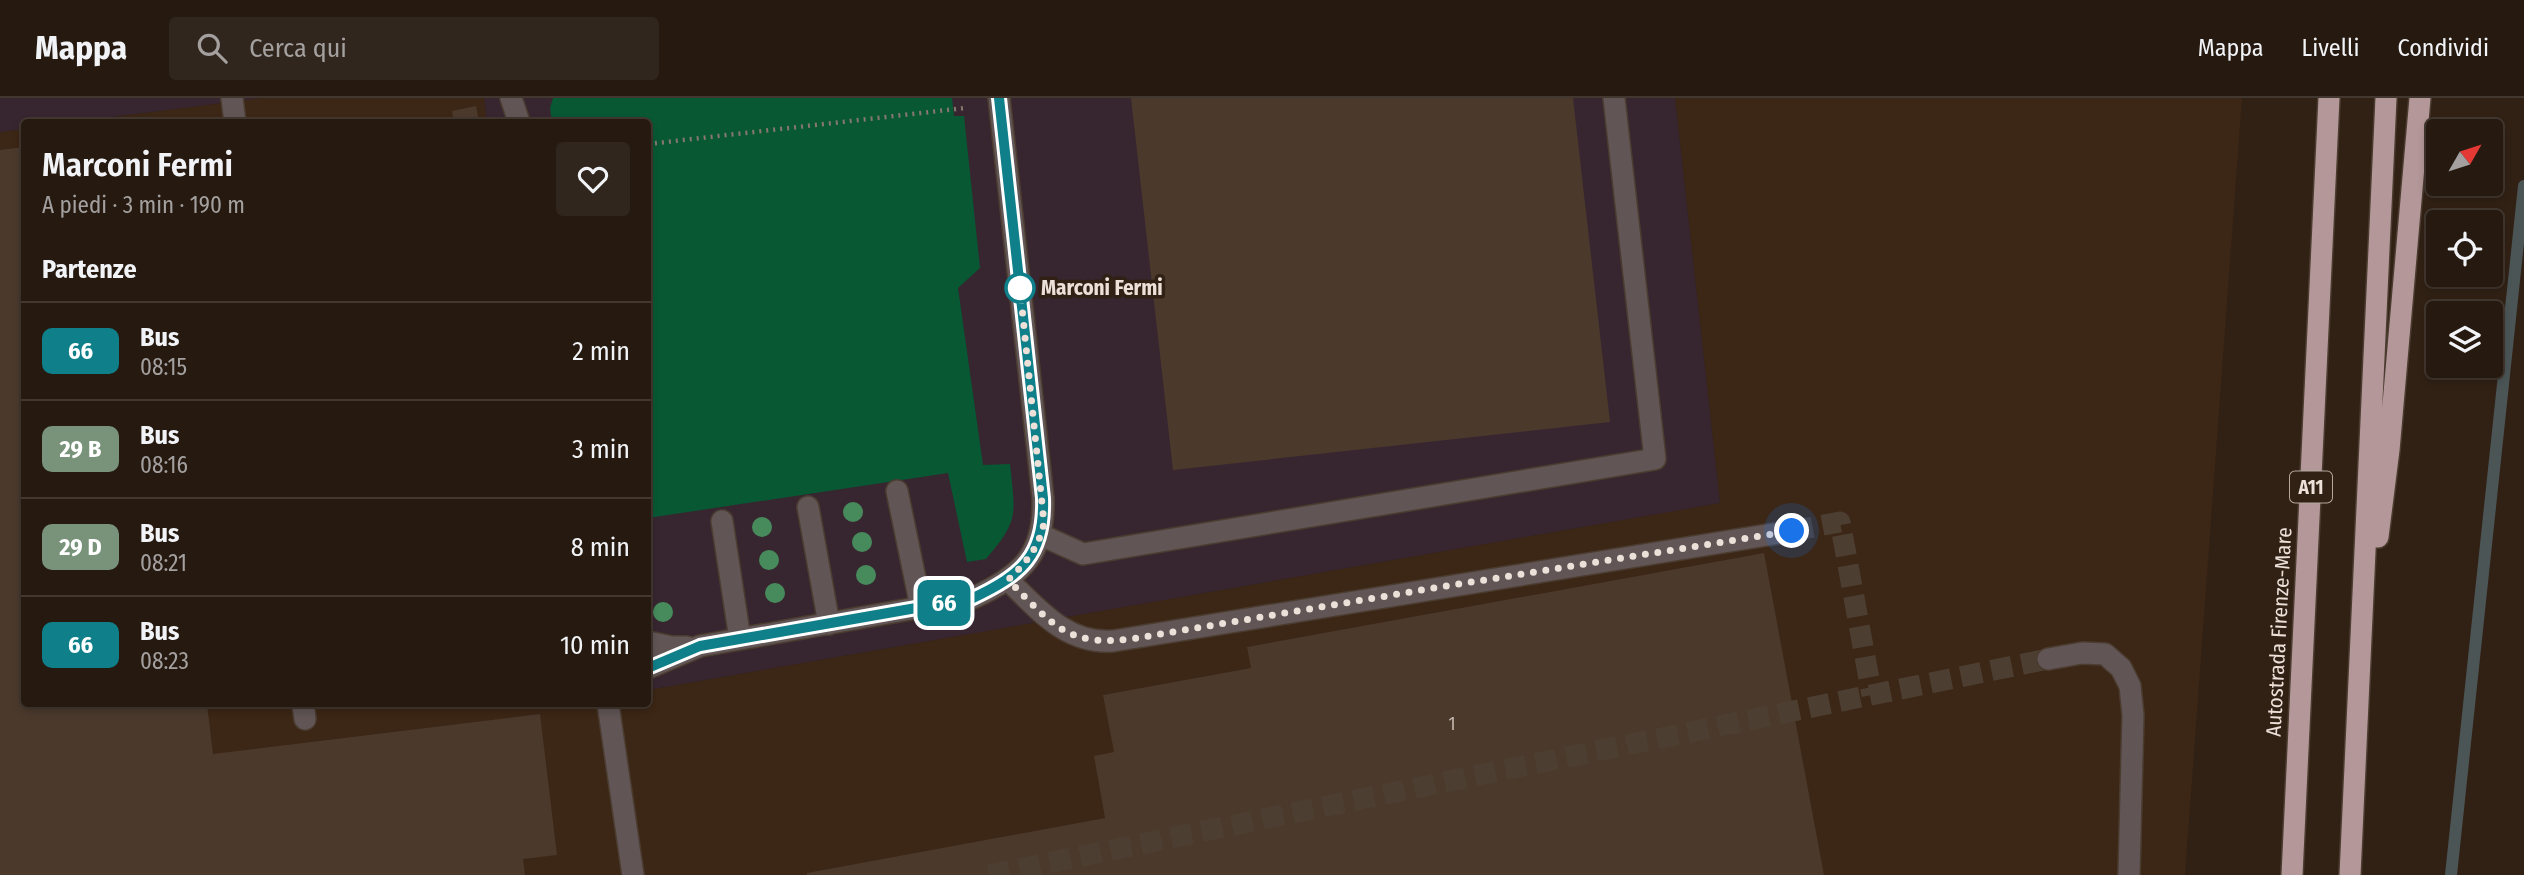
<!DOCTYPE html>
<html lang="it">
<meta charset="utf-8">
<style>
body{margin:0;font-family:"Fira Sans Condensed",sans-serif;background:#31261e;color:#f1f3f6;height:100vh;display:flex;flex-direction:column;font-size:26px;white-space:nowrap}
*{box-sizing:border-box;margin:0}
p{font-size:23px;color:#a3a09f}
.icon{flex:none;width:38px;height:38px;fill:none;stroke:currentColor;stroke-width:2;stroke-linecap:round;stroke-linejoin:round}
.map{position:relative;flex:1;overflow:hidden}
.side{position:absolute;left:21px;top:21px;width:630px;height:588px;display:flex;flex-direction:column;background:#251910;border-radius:7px;box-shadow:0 4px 10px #0003,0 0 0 2px #423830}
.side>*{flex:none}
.badge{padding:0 14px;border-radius:10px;font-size:24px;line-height:46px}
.needle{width:46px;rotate:51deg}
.tools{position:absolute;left:2426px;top:21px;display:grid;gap:14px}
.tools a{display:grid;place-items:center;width:77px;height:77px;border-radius:7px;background:#251910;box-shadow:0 4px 10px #0003,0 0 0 2px #423830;font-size:35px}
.you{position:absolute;width:35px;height:35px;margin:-18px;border:5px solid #fff;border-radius:50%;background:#1a73e8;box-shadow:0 0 0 10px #1a73e833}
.map>.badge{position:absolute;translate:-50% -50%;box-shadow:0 0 0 4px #fff}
h2{padding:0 21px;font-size:26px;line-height:63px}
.round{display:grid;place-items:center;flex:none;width:74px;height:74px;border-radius:7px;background:#31261e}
.summary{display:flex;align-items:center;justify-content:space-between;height:119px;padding:0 21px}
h1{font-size:33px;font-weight:600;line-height:52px}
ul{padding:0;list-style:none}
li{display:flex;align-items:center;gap:21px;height:98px;padding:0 21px;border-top:2px solid #423830}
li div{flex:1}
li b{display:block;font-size:26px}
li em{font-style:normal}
li .badge{min-width:77px;font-weight:700;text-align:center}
header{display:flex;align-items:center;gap:42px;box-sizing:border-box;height:98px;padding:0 35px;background:#251910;border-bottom:2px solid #423830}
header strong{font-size:33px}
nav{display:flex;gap:38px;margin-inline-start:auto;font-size:24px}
.search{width:490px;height:63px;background:#31261e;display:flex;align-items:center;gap:18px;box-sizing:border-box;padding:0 24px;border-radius:7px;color:#a3a09f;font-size:26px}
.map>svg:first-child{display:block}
.built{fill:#3c2615}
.industrial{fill:#372630}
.green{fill:#085834}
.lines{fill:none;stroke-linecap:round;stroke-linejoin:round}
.stream{stroke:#4c5556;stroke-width:12}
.building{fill:#4b392c}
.minor-tunnel{stroke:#4d3e32;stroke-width:21;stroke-dasharray:21 10;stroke-linecap:butt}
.minor-casing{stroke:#4b3c30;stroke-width:24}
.highway-casing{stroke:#4b3c30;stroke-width:24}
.path{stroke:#86786e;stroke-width:4.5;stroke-dasharray:2 5;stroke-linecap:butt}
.minor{stroke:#615556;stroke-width:21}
.highway{stroke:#b49899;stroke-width:21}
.tree{fill:#478b5c}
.line-casing{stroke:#fff;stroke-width:16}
.line{stroke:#0f7f89;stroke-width:10}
.walk{stroke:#ece0d8;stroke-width:7;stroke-dasharray:0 12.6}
.stop-dot{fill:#fff;stroke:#0f7f89;stroke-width:3.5}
.labels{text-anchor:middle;stroke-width:7;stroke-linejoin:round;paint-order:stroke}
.number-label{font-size:18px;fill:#c4b6ad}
.shield{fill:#312115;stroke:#b4a79e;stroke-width:2}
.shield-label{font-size:19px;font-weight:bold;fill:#ece0d8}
.stop-label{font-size:21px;font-weight:bold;fill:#ece0d8;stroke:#312115;text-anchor:start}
.street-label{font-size:21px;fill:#ece0d8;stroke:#312115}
</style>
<header>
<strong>Mappa</strong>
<div class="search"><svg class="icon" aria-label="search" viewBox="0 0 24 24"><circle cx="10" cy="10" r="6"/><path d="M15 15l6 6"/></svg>Cerca qui</div>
<nav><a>Mappa</a><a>Livelli</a><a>Condividi</a></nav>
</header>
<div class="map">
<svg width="2524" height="777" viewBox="0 0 2524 777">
<rect width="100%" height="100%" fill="#312115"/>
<path class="built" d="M262,0H484L487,24H72Z
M1675,0H2242L2185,777H0V34L24,31V606H648V592L1720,405Z"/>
<path class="industrial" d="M0,0H262L72,24H24V31L0,34Z
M484,0H1675L1720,405L648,592V24H487Z"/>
<path class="green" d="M553,0H952L954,18H964L980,170L958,190L983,367L1010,366C1015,415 1020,422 986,461L967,464L948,375L648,420V24H552L550,10Z"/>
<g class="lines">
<path class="stream" d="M2451,777L2524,88"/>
</g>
<path class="building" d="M1131,0H1573L1610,324L1173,372Z
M476,8L479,24H454L452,13Z
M24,49V606H207L213,656L540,616L557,757L523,761L525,777H0V52Z
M1764,455L1824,777H807V775L1105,720L1094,658L1114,654L1103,597L1251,570L1247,549Z"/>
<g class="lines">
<path class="minor-tunnel" d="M1792,433L1840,424L1872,597
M989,777L2048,561"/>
<g class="minor-casing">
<path id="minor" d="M232,0L235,24
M511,0L519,24
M897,393L921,509
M808,409L829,526
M722,423L740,541
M1041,437L1083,456L1655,361L1614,0
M1008,482C1039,512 1066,546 1113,543L1792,433
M648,544L672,549H687
M2048,561L2082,555L2105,556L2121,570L2130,588L2133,617L2129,777
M648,570L700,548L973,500C1022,477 1045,457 1043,400L999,0
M303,606L305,621
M608,606L633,777"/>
</g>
<g class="highway-casing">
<path id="highway" d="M2378,439L2389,352L2420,0
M2292,777L2329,0
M2350,777L2386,0"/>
</g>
<path class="path" d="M648,46L965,10"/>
<use href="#minor" class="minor"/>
<use href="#highway" class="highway"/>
</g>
<g class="tree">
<circle cx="853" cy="414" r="10"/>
<circle cx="762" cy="429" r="10"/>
<circle cx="862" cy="444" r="10"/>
<circle cx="769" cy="462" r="10"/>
<circle cx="866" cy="477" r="10"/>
<circle cx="775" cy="495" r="10"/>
<circle cx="663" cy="514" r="10"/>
</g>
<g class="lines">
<g class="line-casing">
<path id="line" d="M648,570L700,548L973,500C1022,477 1045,457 1043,400L999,0"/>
</g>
<use href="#line" class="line"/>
<path class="walk" d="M1020,190L1044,425C1039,449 1026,465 1008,482C1052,525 1065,549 1131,541L1428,491L1792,433"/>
</g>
<circle class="stop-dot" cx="1020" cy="190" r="14"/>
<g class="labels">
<g class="number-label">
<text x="1452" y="632">1</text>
</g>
<rect class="shield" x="2290" y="373.5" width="42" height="31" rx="5"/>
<g class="shield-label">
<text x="2311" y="396">A11</text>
</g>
<g class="stop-label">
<text x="1041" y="197">Marconi Fermi</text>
</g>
<g class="street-label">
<text transform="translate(2279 534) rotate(-87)" y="7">Autostrada Firenze-Mare</text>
</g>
</g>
</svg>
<div class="tools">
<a><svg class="needle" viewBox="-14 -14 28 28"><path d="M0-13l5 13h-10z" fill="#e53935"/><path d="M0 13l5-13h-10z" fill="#a3a09f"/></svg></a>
<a><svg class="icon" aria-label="locate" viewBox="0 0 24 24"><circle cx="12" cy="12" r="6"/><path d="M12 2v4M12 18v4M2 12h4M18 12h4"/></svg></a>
<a><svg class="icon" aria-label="layers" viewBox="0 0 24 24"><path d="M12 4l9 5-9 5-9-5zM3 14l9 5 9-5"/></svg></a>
</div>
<div class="you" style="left:1792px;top:433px"></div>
<b class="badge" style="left:944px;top:505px;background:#0f7f89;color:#fff">66</b>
<section class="side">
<div class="summary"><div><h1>Marconi Fermi</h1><p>A piedi · 3 min · 190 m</p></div><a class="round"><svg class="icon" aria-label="heart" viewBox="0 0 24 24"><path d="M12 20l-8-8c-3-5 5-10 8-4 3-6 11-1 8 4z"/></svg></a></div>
<h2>Partenze</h2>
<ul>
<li><span class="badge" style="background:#0f7f89;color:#fff">66</span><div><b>Bus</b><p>08:15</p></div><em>2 min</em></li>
<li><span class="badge" style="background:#79937a;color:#fff">29 B</span><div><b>Bus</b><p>08:16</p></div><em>3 min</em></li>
<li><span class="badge" style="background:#79937a;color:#fff">29 D</span><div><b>Bus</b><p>08:21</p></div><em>8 min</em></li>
<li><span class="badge" style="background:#0f7f89;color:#fff">66</span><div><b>Bus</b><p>08:23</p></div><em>10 min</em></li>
</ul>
</section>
</div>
